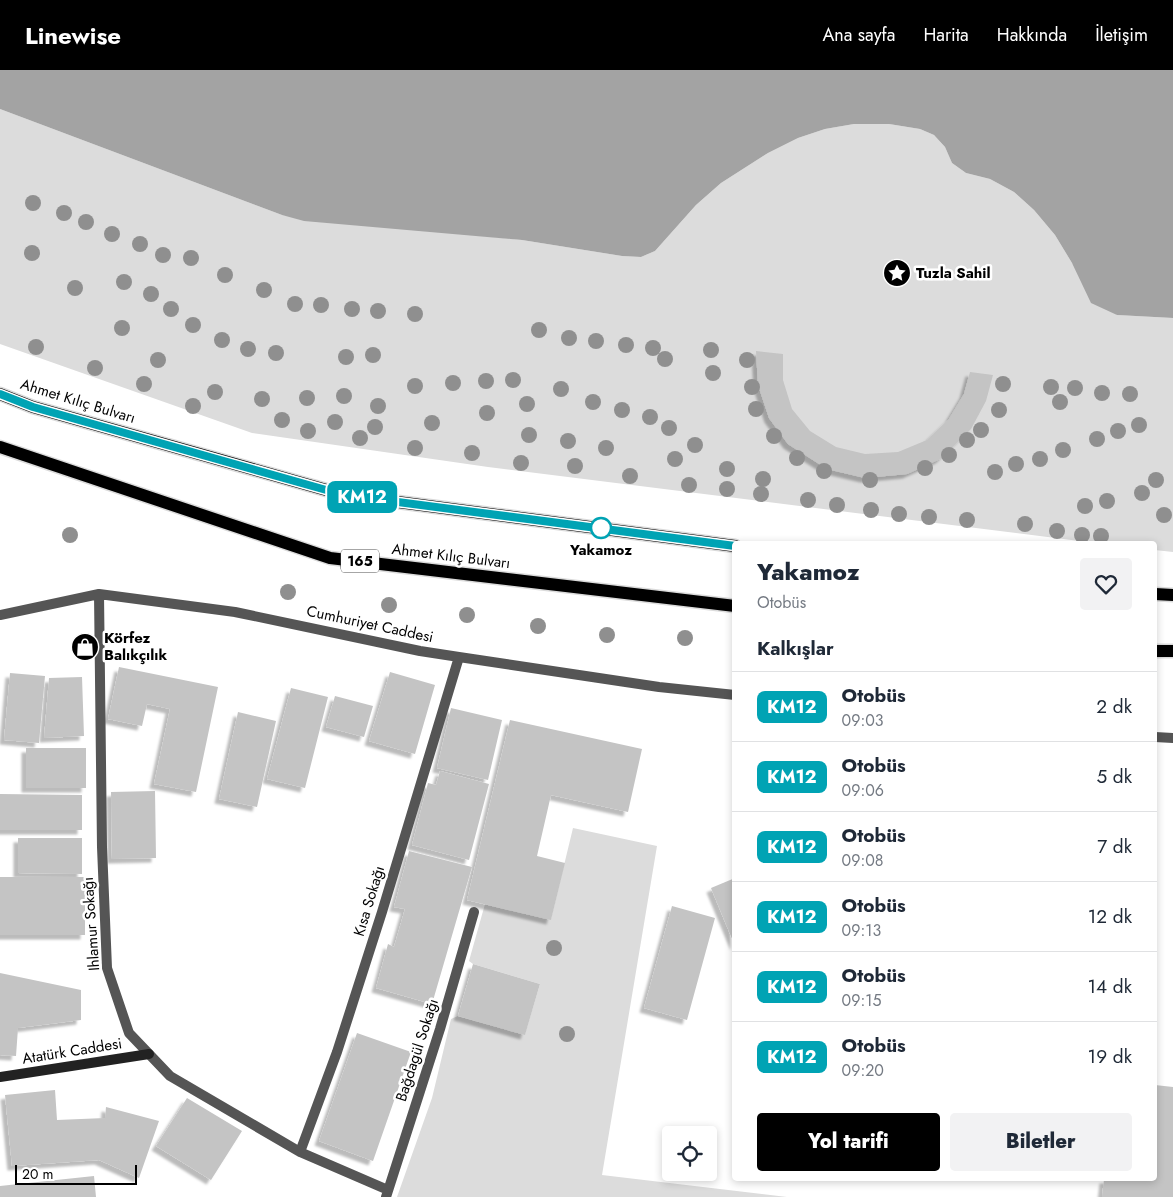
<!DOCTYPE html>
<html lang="tr">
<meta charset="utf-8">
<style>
body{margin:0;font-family:Jost,sans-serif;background:#f2f2f3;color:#1f2937;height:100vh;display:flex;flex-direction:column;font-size:19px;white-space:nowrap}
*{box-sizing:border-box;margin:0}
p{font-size:16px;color:#747a83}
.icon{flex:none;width:28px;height:28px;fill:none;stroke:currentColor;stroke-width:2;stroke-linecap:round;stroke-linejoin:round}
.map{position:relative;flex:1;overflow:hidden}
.drawer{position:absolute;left:732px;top:471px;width:425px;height:640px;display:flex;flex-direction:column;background:#fff;border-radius:5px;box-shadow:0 2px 8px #0003}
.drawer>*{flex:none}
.badge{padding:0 10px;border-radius:8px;font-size:18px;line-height:32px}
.controls{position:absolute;left:662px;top:1056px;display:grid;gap:10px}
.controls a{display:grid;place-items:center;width:55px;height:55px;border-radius:5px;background:#fff;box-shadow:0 2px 8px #0003;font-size:25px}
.scale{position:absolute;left:15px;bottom:12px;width:122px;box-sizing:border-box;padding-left:5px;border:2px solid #000;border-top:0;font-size:14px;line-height:18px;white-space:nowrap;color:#000;-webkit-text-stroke:4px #fff;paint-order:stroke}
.map>.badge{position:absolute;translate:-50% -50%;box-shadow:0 0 0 2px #fff}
h2{padding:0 25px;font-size:19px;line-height:45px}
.round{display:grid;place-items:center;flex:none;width:52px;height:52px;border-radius:5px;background:#f2f2f3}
.head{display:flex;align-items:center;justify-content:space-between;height:85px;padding:0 25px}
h1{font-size:24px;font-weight:800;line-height:38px}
.primary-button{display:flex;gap:10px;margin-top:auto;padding:10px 25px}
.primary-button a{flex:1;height:58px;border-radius:5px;background:#000;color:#fff;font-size:20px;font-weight:800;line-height:58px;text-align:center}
.primary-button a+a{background:#f2f2f3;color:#1f2937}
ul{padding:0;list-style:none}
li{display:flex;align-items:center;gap:15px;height:70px;padding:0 25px;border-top:1px solid #e0e1e3}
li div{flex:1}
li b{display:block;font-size:19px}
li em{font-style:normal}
li .badge{min-width:55px;font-weight:700;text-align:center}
header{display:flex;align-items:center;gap:30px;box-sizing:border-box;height:70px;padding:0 25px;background:#000;color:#fff}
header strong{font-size:24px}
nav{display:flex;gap:28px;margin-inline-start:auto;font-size:18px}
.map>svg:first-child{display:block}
.green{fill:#dcdcdc}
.water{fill:#a3a3a3}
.building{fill:#c4c4c4;filter:url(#shadow)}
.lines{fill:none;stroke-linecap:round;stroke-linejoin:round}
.primary-casing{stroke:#dbdbdb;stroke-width:15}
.street{stroke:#555;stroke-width:10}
.secondary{stroke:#222;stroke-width:10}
.primary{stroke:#000;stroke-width:12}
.tree{fill:#8f8f8f}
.line-casing{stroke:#fff;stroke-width:11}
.line{stroke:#00a3b4;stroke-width:8}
.stop-dot{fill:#fff;stroke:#00a3b4;stroke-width:2.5}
.labels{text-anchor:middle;stroke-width:5;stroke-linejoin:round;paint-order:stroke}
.shield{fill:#fff;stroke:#4c4c4c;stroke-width:1}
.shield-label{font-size:14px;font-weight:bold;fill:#000}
.poi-label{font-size:15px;font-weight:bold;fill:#000;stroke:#fff;text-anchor:start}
.street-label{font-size:15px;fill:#000;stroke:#fff}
.stop-label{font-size:15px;font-weight:bold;fill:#000;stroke:#fff}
</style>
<header>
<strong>Linewise</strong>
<nav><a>Ana sayfa</a><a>Harita</a><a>Hakkında</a><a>İletişim</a></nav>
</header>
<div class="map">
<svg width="1173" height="1127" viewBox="0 0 1173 1127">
<defs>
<filter id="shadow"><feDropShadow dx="-4.5" dy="4.5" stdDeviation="1" flood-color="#0004"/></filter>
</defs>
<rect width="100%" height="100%" fill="#fff"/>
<path class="green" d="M0,39L282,145L522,170L622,186L641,187L655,181L696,135L721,113L768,83L798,68L825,59L854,54H889L920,59L934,65L945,77L952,93L966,103L990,109L1014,122L1034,140L1055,165L1072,193L1117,245L1173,248V482L1155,480V474H1103L488,397L252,363L0,274Z
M573,758L657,776L602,1105L787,1127H397L432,1028L451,949L458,946L525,964L540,914L473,894L469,891L485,834L551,849Z"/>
<path class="water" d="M0,0H1173V248L1117,245L1091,233L1072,193L1055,165L1034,140L1014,122L990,109L966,103L952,93L945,77L934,65L920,59L889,54H854L825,59L798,68L768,83L721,113L696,135L655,181L641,187L622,186L522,170L304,151L282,145L0,39Z"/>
<path class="building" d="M756,281L783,284V310L792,339L810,361L836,377L865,384L898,382L927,370L949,349L964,324L970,302L993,305L986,331L971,359L940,389L907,404L865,408L827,399L788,374L769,348L758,315Z
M119,597L218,617L196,722L154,714L170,639L147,634L142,656L108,649Z
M390,602L435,615L415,684L369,671Z
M10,603L45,606L39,673L4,670Z
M82,607L84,666L44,668L49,608Z
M291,618L328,627L305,718L267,709Z
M335,626L373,636L364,667L326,657Z
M451,638L502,650L488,710L437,698Z
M238,642L276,651L257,737L219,729Z
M510,650L642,679L628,742L551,725L537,786L565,793L551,850L467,830Z
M26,678H86V718H26Z
M440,701L489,714L469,790L412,775L428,713L436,715Z
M155,721L156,788L112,789L111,722Z
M0,724L82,725V760H0Z
M18,768H82V804L18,803Z
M409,781L472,797L432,934L376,918L388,874L394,877L405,839L394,837Z
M0,807H85V865H0Z
M735,808V876L711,818Z
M672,836L715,848L687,950L644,938Z
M473,894L540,914L525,965L458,946Z
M0,903L81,920V950L18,958L16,986L0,985Z
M357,963L411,982L373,1091L319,1071Z
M1155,1015L1173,1017V1127H1102L1104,1109H1155Z
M55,1020L57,1050L105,1048L106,1037L159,1051L139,1108L99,1090L12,1096L5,1025Z
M187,1028L242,1061L211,1110L156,1076Z
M94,1106L96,1127H0V1116Z"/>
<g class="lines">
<g class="primary-casing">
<path id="primary" d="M0,324L33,337L344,425L735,476
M0,377L330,488L735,536
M1155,524L1173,525
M1155,581H1173"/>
</g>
<path class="street" d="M99,524L102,777L107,898L129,963L170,1006L300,1082L388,1120
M0,545L99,524L235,542L420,581L459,587L659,617L735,625
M1155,667L1173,668
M300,1082L337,982L382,842L459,587
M386,1127L440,959L474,842"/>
<path class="secondary" d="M0,1007L149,984"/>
<use href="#primary" class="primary"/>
</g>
<g class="tree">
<circle cx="33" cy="133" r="8"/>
<circle cx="64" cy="143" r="8"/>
<circle cx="86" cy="152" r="8"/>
<circle cx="112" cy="164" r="8"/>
<circle cx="140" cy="174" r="8"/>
<circle cx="32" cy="183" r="8"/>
<circle cx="163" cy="185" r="8"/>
<circle cx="191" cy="188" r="8"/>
<circle cx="225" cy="205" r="8"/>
<circle cx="124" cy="212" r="8"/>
<circle cx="75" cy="218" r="8"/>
<circle cx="264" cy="220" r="8"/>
<circle cx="151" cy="224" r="8"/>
<circle cx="295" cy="234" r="8"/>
<circle cx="321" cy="235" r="8"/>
<circle cx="171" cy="239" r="8"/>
<circle cx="352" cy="239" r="8"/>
<circle cx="378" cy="241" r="8"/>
<circle cx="415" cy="244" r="8"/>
<circle cx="193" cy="255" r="8"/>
<circle cx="122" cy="258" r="8"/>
<circle cx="539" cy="260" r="8"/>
<circle cx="569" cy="268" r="8"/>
<circle cx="222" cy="270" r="8"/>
<circle cx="596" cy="271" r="8"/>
<circle cx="626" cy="275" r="8"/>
<circle cx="36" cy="277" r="8"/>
<circle cx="653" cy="278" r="8"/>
<circle cx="248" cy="279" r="8"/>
<circle cx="711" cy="280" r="8"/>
<circle cx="276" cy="283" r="8"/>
<circle cx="373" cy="285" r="8"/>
<circle cx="346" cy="287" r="8"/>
<circle cx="665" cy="289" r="8"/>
<circle cx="158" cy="290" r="8"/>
<circle cx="747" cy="290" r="8"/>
<circle cx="95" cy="298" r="8"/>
<circle cx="713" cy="303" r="8"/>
<circle cx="513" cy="310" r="8"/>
<circle cx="486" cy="311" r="8"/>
<circle cx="453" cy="313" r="8"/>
<circle cx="144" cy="314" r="8"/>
<circle cx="1003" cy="314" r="8"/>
<circle cx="415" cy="316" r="8"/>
<circle cx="752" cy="317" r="8"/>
<circle cx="1051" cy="317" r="8"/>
<circle cx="1075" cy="318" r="8"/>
<circle cx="561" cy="319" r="8"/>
<circle cx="215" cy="322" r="8"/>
<circle cx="1102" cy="323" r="8"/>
<circle cx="1130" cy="324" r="8"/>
<circle cx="344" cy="326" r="8"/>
<circle cx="307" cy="328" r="8"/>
<circle cx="262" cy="329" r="8"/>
<circle cx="593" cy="332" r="8"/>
<circle cx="1060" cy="332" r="8"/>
<circle cx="527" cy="334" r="8"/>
<circle cx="193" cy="336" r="8"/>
<circle cx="378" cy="336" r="8"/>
<circle cx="756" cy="339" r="8"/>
<circle cx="622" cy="340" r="8"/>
<circle cx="999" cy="340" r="8"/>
<circle cx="487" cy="343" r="8"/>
<circle cx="650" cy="347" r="8"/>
<circle cx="282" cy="350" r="8"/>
<circle cx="335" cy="352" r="8"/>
<circle cx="432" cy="353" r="8"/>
<circle cx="1139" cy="355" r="8"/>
<circle cx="375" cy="357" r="8"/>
<circle cx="669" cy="358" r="8"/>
<circle cx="981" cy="360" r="8"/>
<circle cx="308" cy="361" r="8"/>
<circle cx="1118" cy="361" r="8"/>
<circle cx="529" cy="365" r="8"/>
<circle cx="774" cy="366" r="8"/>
<circle cx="360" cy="368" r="8"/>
<circle cx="1097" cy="369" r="8"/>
<circle cx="967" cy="370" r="8"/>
<circle cx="568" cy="371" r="8"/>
<circle cx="695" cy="375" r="8"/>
<circle cx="415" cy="378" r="8"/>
<circle cx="606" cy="378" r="8"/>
<circle cx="1063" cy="380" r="8"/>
<circle cx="472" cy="383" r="8"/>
<circle cx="949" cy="385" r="8"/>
<circle cx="797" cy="388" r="8"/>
<circle cx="675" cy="389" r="8"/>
<circle cx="1040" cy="389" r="8"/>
<circle cx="521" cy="393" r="8"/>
<circle cx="1016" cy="394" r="8"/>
<circle cx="575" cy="396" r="8"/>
<circle cx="925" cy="398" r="8"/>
<circle cx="727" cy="399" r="8"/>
<circle cx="824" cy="401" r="8"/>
<circle cx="995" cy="402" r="8"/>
<circle cx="630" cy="406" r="8"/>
<circle cx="763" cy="409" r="8"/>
<circle cx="870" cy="410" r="8"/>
<circle cx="1156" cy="410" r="8"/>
<circle cx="689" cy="415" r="8"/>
<circle cx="727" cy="419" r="8"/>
<circle cx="1142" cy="423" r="8"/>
<circle cx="761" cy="424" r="8"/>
<circle cx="808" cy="430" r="8"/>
<circle cx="1107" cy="431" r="8"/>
<circle cx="837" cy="435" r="8"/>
<circle cx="1085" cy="436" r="8"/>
<circle cx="871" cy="440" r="8"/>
<circle cx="899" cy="444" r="8"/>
<circle cx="1164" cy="445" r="8"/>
<circle cx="929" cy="447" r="8"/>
<circle cx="967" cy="450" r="8"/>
<circle cx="1025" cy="454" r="8"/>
<circle cx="1057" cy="461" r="8"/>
<circle cx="70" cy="465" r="8"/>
<circle cx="1082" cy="465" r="8"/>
<circle cx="1101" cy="466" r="8"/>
<circle cx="288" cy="522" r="8"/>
<circle cx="389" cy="535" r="8"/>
<circle cx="467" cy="545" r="8"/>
<circle cx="538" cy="556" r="8"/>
<circle cx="607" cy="565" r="8"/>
<circle cx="685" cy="568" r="8"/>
<circle cx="554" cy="878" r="8"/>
<circle cx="567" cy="964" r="8"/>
</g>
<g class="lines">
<g class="line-casing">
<path id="line" d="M0,324L33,337L344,425L735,476"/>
</g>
<use href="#line" class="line"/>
</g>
<defs>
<g id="sight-disc" transform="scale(1.4375)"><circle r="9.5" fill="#000" stroke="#fff"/><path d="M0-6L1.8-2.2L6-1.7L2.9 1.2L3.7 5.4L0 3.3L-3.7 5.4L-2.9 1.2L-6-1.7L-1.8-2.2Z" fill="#fff"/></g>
<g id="shop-disc" transform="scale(1.4375)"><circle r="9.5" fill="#000" stroke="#fff"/><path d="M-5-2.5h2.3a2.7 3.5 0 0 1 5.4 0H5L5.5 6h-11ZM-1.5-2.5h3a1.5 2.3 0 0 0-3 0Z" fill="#fff"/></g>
</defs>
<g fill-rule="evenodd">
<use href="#sight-disc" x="897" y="203"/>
<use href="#shop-disc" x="85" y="577"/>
</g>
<circle class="stop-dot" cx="601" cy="458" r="10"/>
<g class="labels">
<rect class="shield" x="341" y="479.5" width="38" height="23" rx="4"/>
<g class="shield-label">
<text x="360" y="496">165</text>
</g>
<g class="poi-label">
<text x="916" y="208">Tuzla Sahil</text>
<text x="104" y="573">Körfez<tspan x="104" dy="17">Balıkçılık</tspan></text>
</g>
<g class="street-label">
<text transform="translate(78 331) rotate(17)" y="5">Ahmet Kılıç Bulvarı</text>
<text transform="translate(451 486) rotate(7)" y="5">Ahmet Kılıç Bulvarı</text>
<text transform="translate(370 554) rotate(12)" y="5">Cumhuriyet Caddesi</text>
<text transform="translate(369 831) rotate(-73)" y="5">Kısa Sokağı</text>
<text transform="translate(91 854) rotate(-94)" y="5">Ihlamur Sokağı</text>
<text transform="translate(417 980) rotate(-72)" y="5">Bağdagül Sokağı</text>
<text transform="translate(72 981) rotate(-9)" y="5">Atatürk Caddesi</text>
</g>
<g class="stop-label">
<text x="601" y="485">Yakamoz</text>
</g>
</g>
</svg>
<div class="controls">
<a><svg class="icon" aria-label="locate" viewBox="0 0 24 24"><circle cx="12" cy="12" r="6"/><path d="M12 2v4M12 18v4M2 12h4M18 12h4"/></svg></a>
</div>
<div class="scale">20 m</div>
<b class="badge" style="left:362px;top:427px;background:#00a3b4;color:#fff">KM12</b>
<section class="drawer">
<div class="head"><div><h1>Yakamoz</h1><p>Otobüs</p></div><a class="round"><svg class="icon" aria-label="heart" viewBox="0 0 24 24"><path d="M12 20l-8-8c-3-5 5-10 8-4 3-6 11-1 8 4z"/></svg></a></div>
<h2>Kalkışlar</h2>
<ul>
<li><span class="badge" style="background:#00a3b4;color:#fff">KM12</span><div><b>Otobüs</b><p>09:03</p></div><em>2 dk</em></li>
<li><span class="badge" style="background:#00a3b4;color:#fff">KM12</span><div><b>Otobüs</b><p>09:06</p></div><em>5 dk</em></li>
<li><span class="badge" style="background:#00a3b4;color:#fff">KM12</span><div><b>Otobüs</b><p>09:08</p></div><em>7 dk</em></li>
<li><span class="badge" style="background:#00a3b4;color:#fff">KM12</span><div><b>Otobüs</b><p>09:13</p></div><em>12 dk</em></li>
<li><span class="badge" style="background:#00a3b4;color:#fff">KM12</span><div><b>Otobüs</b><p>09:15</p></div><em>14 dk</em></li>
<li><span class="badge" style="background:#00a3b4;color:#fff">KM12</span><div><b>Otobüs</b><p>09:20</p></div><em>19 dk</em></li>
</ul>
<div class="primary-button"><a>Yol tarifi</a><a>Biletler</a></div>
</section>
</div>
